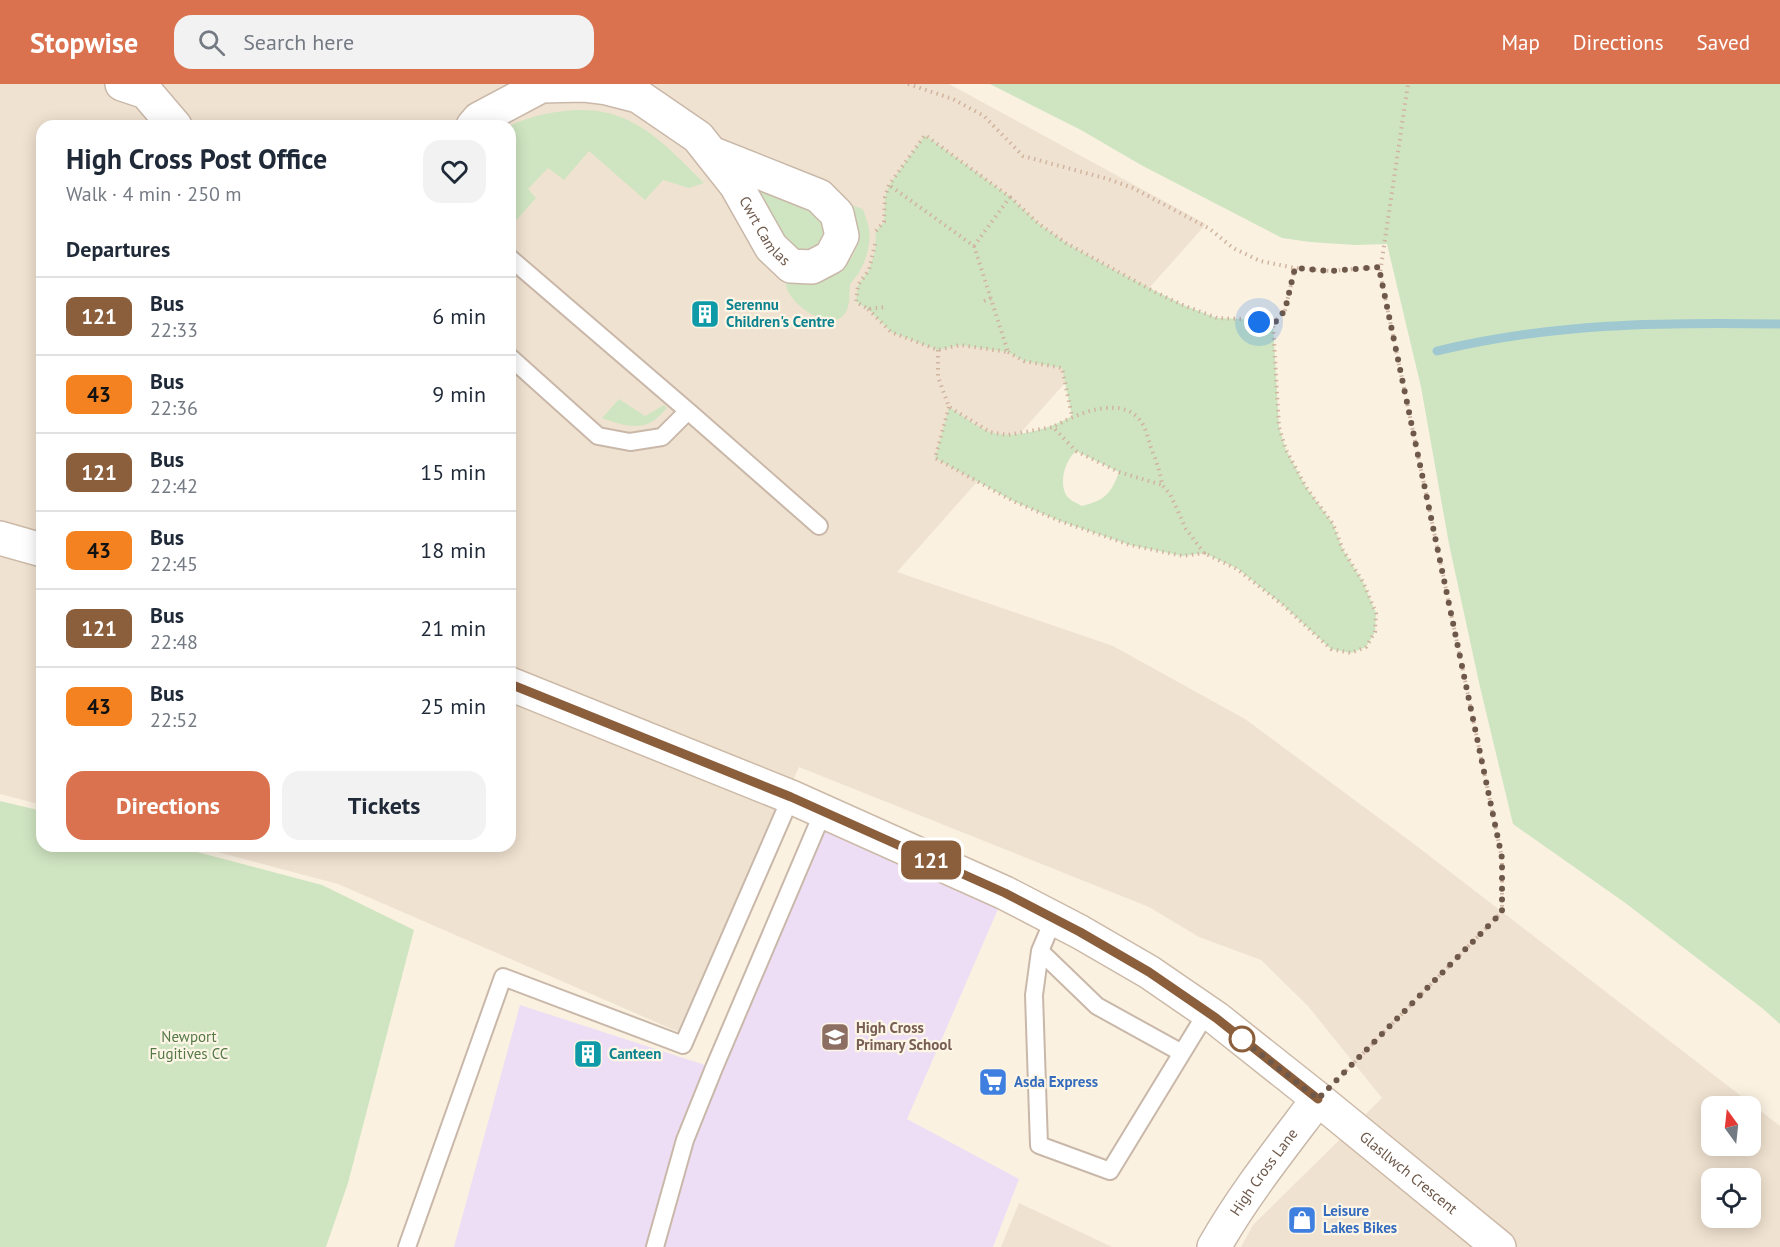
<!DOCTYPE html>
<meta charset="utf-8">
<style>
body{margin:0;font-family:"PT Sans",sans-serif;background:#f2f2f3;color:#1f2937;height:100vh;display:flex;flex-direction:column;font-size:22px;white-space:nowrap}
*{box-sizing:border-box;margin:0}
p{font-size:20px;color:#747a83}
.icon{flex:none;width:33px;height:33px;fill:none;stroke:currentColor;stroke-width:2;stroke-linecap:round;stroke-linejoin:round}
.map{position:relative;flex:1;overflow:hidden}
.details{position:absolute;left:36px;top:36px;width:480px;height:732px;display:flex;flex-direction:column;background:#fff;border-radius:18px;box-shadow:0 3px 15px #0003}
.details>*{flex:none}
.badge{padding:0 12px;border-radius:9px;font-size:21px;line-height:39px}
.needle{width:39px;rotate:345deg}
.controls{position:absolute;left:1701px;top:1012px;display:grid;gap:12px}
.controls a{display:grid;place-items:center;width:60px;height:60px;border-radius:12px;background:#fff;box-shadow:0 3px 15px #0003;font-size:30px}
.you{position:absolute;width:30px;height:30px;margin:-15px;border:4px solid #fff;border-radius:50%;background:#1a73e8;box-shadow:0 0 0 9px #1a73e833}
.map>.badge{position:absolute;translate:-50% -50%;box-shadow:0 0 0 3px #fff}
h2{padding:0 30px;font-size:22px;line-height:54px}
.round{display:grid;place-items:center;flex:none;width:63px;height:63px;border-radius:18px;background:#f2f2f3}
.summary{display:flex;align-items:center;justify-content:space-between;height:102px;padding:0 30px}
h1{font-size:28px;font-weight:700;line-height:45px}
.primary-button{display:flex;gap:12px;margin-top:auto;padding:12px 30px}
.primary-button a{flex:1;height:69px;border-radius:18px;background:#da7250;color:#fff;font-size:24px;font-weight:700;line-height:69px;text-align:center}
.primary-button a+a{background:#f2f2f3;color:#1f2937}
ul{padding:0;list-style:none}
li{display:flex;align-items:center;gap:18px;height:78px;padding:0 30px;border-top:2px solid #e0e1e3}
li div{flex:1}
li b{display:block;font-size:22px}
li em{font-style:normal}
li .badge{min-width:66px;font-weight:700;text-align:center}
header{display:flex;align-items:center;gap:36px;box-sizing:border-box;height:84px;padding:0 30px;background:#da7250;color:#fff}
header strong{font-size:28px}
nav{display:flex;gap:33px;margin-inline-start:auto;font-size:21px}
.search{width:420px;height:54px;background:#f2f2f3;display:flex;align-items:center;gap:15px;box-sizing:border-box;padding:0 21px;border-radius:18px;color:#747a83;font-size:22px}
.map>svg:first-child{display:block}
.residential{fill:#f0e2d0;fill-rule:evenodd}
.education{fill:#eddef5}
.green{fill:#cfe5c1;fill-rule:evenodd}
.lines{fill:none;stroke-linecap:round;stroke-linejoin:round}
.stream{stroke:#9fc8d1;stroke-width:9}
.service-casing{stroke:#c9b8a9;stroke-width:20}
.minor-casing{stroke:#c9b8a9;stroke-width:36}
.tertiary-casing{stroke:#c9b8a9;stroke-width:36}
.secondary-casing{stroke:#ccb9a7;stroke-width:36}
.path{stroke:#d0b49f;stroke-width:4;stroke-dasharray:1.5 4.5;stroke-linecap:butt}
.service{stroke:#fff;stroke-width:16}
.minor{stroke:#fff;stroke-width:33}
.tertiary{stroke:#fff;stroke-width:33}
.secondary{stroke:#fff;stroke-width:33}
.line-casing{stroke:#fff;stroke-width:14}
.line{stroke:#8b5e3c;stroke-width:9}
.walk{stroke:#6e584a;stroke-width:6;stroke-dasharray:0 10.8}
.stop-dot{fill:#fff;stroke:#8b5e3c;stroke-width:3}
.labels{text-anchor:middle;stroke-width:4.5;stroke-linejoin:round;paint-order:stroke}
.street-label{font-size:15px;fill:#6e584a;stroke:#fdf5e6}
.culture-label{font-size:15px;font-weight:bold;fill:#0d838f;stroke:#fdf5e6;text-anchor:start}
.education-label{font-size:15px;font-weight:bold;fill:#785e54;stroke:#fdf5e6;text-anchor:start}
.park-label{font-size:15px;fill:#547946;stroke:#fdf5e6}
.shop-label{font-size:15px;font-weight:bold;fill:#366cbe;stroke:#fdf5e6;text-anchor:start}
</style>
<header>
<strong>Stopwise</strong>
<div class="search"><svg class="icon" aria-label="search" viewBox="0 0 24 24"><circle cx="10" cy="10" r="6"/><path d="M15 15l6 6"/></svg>Search here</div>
<nav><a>Map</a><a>Directions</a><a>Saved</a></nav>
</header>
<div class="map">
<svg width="1780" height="1163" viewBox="0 0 1780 1163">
<rect width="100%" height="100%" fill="#faf1e1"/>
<path class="residential" d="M0,0H949L1206,140L897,488L1113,562L1245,635L1410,757L1780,1042V1163H1241L1253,1141L1382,1014L1308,922L1261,876L1199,853L1149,823L799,683L681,949L338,800L195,762H510V42H42V721L0,710ZM1712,1023H1750V1062H1712ZM1712,1095H1750V1134H1712Z
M1019,1119L1112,1163H1001Z"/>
<path class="education" d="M823,728L1005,809L907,1035L1019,1095L993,1163H454L520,921L714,984Z"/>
<path class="green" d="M990,0H1780V940L1762,924L1624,818L1513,740L1480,603L1449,460L1421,303L1387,160L1355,161L1310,158L1282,154L1141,81L1081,46Z
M575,26C584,26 594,26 603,28C646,36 674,70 704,99L689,104L663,96L645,116L589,67L564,96L548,84L528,105L536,114L513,140L510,139V42C531,31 552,28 575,26Z
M925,51L1010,113L1039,140L1066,159L1110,184L1183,221L1217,234L1244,235L1273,240L1279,343L1286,366L1306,403L1333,440L1343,466L1363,498L1376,529L1375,548L1366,563L1351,569L1331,565L1283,521L1238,485L1204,469L1183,472L1130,461L1060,437L1013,417L935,374L949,323C962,331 976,343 990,348C1013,356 1053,344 1072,332L1062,284L1024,277L1008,268L960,261L938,266L891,248L868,225L856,218L858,201L869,186L875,167L876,147L884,138L885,113L889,101ZM1076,367L1119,388C1111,410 1105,416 1082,422C1077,419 1070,417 1066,411C1059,397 1065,377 1076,367Z
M754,103L819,128L826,149C817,167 801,177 785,158C781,153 778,146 776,141C768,129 761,116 754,103Z
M849,120L863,125C865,132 868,138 869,145C872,163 863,187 850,200C849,210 851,224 843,232C828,246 796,223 789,209C786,205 786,199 785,195C813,204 834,198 851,174C855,168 859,159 858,152C858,141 853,130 849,120Z
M619,315L645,332L664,321L667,324C663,328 658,334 653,337C638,347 618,340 602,334Z
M0,717L42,727V762H174L322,801L414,846L348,1099L326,1163H0Z"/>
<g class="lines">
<path class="stream" d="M1437,267C1552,239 1663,238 1780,240"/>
<g class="service-casing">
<path id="service" d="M510,174L688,327L662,353L630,358L598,352L510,273
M688,327L819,442
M1054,834L1040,867L1034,911L1039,1061L1110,1087L1207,928
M1040,867L1097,922L1182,969
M407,1163L503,893L683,961L791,713
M655,1163L685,1056L714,984L823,728"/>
</g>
<g class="minor-casing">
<g id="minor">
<path d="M122,0L146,8L175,42"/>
<path id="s1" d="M473,42L479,35L541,2L583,1L607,4L638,12L698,53L736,101L771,163L791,182L812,183L831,173L842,152L837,130L819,112L711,69"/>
</g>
</g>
<g class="tertiary-casing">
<g id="tertiary">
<path id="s2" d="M1214,1163C1244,1110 1282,1063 1318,1015"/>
</g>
</g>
<g class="secondary-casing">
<g id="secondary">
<path d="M0,454L42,466"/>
<path id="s3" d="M510,600L791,713L1005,809L1080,848L1149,888L1216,934L1318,1015L1499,1163"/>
</g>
</g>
<path class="path" d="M908,0L953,15L984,32L1023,72L1108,95L1133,104L1210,145L1233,164L1260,177L1295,184L1330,187L1380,183
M1010,113L1039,140L1066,159L1155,208L1183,221L1217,234L1244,235L1273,240L1279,343L1286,366L1306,403L1333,440L1343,466L1363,498L1376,529L1375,548L1366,563L1351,569L1331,565L1283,521L1237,485L1204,469
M876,147L884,138L885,113L889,101L925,51L1010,113L974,162L889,101
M875,160L869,186L858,201L856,218L868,225L885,223
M984,217L991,214
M868,225L891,248L938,266L960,261L1008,268L974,162
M1273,240L1285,226L1295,184
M938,266V293L949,323L990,348L1007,351L1053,343L1076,367L1119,388L1162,401C1160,386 1155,374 1150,361C1148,354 1146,345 1142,339C1123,309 1076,330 1053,343
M1008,268L1024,277L1062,284L1072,332
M949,323L935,374L1013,417L1060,437L1130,461L1183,472L1204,469L1186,445L1170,410L1162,401
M1342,991L1502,828V774L1380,189L1408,0"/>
<use href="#service" class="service"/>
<use href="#minor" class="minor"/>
<use href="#tertiary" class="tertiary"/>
<use href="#secondary" class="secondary"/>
</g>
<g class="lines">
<g class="line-casing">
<path id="line" d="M510,600L791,713L1005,809L1080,848L1149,888L1216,934L1318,1015"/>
</g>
<use href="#line" class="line"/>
<path class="walk" d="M1242,955L1235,950L1318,1015L1502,828V774L1380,189V183L1330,187L1295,184L1285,226L1274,240L1259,238"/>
</g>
<defs>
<g id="building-square" transform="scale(1.5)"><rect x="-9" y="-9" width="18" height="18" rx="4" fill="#0f9aa8" stroke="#fdf5e6"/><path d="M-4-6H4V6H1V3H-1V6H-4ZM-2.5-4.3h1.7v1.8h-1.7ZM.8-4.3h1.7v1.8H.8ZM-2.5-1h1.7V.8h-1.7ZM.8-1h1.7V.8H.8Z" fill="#fff"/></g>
<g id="school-square" transform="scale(1.5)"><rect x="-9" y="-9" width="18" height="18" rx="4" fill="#8d6e63" stroke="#fdf5e6"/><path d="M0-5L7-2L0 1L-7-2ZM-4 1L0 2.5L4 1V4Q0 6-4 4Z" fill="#fff"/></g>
<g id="supermarket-square" transform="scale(1.5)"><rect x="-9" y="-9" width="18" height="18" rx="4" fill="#3f7fe0" stroke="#fdf5e6"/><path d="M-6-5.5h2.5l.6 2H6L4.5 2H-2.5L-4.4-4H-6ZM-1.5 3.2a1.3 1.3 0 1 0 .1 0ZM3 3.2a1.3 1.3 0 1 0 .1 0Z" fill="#fff"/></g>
<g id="shop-square" transform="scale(1.5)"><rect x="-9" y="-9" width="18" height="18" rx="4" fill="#3f7fe0" stroke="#fdf5e6"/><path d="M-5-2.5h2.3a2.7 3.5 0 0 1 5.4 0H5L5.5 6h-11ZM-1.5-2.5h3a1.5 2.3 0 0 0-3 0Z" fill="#fff"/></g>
</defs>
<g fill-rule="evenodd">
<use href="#building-square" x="705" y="230"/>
<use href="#school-square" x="835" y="953"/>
<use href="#building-square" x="588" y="970"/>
<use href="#supermarket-square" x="993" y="998"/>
<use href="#shop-square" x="1302" y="1136"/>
</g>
<circle class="stop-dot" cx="1242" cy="955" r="12"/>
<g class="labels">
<g class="street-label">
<text dy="5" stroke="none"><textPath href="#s1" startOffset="366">Cwrt Camlas</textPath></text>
<text dy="5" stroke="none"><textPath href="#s2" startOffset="90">High Cross Lane</textPath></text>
<text dy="5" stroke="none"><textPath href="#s3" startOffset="1030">Glasllwch Crescent</textPath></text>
</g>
<g class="culture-label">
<text x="726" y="226">Serennu<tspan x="726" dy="17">Children's Centre</tspan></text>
<text x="609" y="975">Canteen</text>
</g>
<g class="education-label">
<text x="856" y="949">High Cross<tspan x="856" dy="17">Primary School</tspan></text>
</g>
<g class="park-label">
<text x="189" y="958">Newport<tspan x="189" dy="17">Fugitives CC</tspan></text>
</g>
<g class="shop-label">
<text x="1014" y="1003">Asda Express</text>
<text x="1323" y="1132">Leisure<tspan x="1323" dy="17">Lakes Bikes</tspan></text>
</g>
</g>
</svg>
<div class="controls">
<a><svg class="needle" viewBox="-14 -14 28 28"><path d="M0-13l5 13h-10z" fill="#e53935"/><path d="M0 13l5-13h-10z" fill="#747a83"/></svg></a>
<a><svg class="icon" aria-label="locate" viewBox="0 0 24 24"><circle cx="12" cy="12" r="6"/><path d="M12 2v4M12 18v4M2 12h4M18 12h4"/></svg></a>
</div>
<div class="you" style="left:1259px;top:238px"></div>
<b class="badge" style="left:931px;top:776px;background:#8b5e3c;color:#fff">121</b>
<section class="details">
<div class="summary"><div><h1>High Cross Post Office</h1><p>Walk · 4 min · 250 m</p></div><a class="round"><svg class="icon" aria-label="heart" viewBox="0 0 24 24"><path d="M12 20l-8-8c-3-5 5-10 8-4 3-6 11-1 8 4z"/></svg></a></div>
<h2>Departures</h2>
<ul>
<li><span class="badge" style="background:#8b5e3c;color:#fff">121</span><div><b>Bus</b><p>22:33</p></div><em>6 min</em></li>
<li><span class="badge" style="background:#f58220;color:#111">43</span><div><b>Bus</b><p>22:36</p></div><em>9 min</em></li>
<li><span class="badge" style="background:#8b5e3c;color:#fff">121</span><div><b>Bus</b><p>22:42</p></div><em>15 min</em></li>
<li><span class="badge" style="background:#f58220;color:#111">43</span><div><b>Bus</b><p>22:45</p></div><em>18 min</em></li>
<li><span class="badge" style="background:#8b5e3c;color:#fff">121</span><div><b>Bus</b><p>22:48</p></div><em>21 min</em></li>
<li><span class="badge" style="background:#f58220;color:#111">43</span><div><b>Bus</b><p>22:52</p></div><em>25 min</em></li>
</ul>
<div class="primary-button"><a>Directions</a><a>Tickets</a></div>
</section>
</div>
